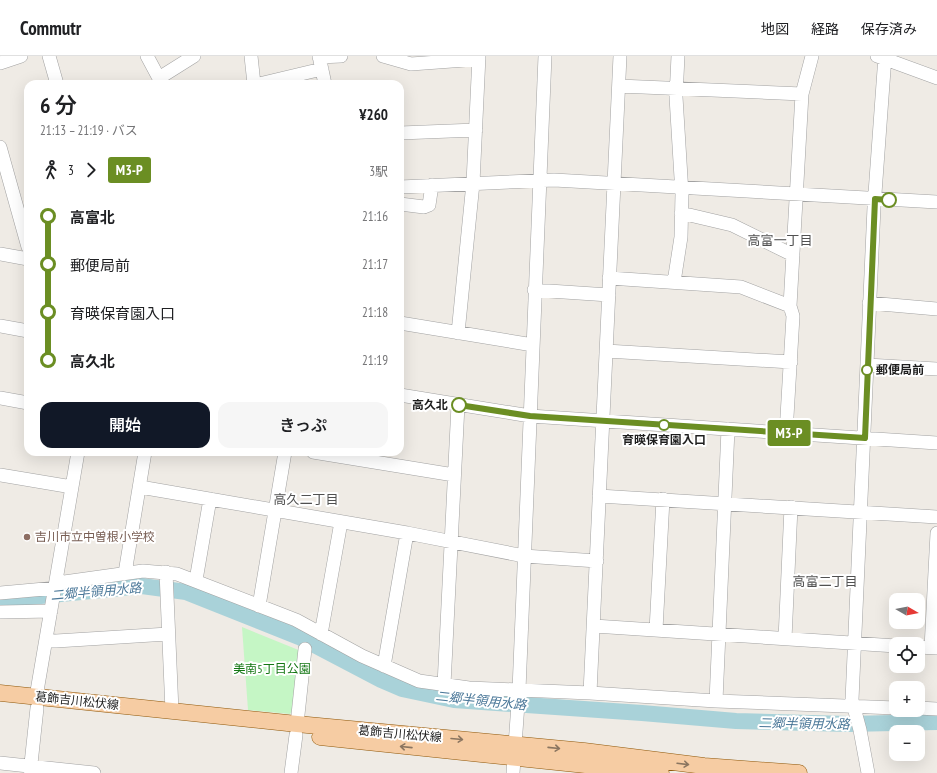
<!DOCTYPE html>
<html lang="ja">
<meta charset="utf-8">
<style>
body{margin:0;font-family:"PT Sans Narrow","Noto Sans JP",sans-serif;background:#f6f6f6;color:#202124;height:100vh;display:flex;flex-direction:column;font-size:15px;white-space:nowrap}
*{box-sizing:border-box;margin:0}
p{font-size:13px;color:#757577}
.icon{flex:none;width:22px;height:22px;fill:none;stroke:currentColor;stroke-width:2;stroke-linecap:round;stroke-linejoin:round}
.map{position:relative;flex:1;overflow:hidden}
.side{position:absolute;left:24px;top:24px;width:380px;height:376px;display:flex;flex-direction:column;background:#fff;border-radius:12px;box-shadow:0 4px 16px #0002}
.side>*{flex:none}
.badge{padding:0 8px;border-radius:3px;font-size:14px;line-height:26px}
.needle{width:26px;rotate:99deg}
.controls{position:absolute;left:889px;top:537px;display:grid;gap:8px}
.controls a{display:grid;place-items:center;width:36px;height:36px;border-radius:8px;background:#fff;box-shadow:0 4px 16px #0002;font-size:20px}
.map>.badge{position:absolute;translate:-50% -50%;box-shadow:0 0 0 2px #fff}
.legs{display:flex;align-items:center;gap:6px;height:44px;padding:0 16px;font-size:13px}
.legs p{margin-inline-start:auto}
.summary{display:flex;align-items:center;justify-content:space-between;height:68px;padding:0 16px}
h1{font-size:22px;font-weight:600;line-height:30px}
.primary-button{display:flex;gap:8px;margin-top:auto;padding:8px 16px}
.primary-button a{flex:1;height:46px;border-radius:12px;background:#111827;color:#fff;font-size:16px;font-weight:600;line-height:46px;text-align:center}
.primary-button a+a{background:#f6f6f6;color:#202124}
ul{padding:0 16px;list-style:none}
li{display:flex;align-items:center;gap:14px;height:48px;font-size:15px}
li i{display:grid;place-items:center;width:6px;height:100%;margin:0 5px;background:currentColor}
li i::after{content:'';width:10px;height:10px;margin:-5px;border:3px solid;border-radius:50%;background:#fff}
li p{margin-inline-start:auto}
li:first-child i{background:linear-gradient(#0000 50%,currentColor 0)}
li:last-child i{background:linear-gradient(currentColor 50%,#0000 0)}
header{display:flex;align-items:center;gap:24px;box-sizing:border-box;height:56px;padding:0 20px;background:#fff;border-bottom:1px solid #e0e0e0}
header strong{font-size:19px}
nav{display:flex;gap:22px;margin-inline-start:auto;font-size:14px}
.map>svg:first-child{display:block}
.park{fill:#c5f6c5}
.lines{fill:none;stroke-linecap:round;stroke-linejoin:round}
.river{stroke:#a9d2d9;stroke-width:16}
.minor-casing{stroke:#a2a2a2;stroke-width:14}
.major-casing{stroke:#8f580a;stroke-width:17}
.minor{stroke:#fff;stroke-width:13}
.major{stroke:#f6cca3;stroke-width:16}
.oneway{stroke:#8a7560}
.line-1-casing{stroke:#fff;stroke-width:9}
.line-1{stroke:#6b8e23;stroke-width:6}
.stop-1-dot{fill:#fff;stroke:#6b8e23;stroke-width:2}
.education-dot{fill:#8d6e63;stroke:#fff;stroke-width:1.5}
.labels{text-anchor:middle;stroke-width:4;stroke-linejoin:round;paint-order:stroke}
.stop-label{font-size:12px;font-weight:bold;fill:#1e1e1e;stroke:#fff;text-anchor:start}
.education-label{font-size:12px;fill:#785e54;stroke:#fff;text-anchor:start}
.park-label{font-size:12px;fill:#137613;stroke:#fff}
.street-label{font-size:12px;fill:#1e1e1e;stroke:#fff}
.neighbourhood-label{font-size:13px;fill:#515151;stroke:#fff}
.water-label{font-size:13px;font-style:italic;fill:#4b7899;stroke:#fff}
</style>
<header>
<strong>Commutr</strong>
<nav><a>地図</a><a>経路</a><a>保存済み</a></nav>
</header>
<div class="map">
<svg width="937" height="717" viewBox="0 0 937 717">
<rect width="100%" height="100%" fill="#efebe5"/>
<path class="park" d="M242,571L301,595L294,653L290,658L248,654Z"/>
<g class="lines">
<path class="river" d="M0,544L142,530L186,536L299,581L381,624L402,633L454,644L642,657L736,665L849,668L937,666"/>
<g class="minor-casing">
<path id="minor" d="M49,0L57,28
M147,0L162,28
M251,0L254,28
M319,0L325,28
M383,0L411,8L479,3
M877,0L937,22
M319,1L341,0
M0,7L21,0
M159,22L194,0
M259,28L322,13
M619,30L802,38
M400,77L476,74
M0,91L28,191
M400,131L554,124L937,146
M400,148L424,151L429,149L432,129
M681,157L732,169L793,199
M0,198L28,203
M609,222L741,231L790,250
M674,226L681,181L682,138L676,41L678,0
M534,234L609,239
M869,247L937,253
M400,267L533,289
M0,270L28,275
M458,277L473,127L479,0
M606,295L791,306
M867,309L937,313
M400,339L530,360L937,387
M0,342L28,347
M786,377L793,260L790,250L802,38L812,0
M313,396L454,419
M0,419L72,431
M140,431L407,477L524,500L597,505
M599,440L937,461
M166,516L172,655
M125,517L145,396
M196,524L210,443
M57,527L143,515L177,518L296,564L362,600L419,625L469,632L590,637L716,645L896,652
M0,537L56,532
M259,550L285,396
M0,556L51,555
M594,570L896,590
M656,574L663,443
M321,578L341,466
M785,583L791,451
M46,584L56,585L168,578
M918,591L937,592
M931,592L937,477
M384,610L407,477
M444,629L458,349
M590,637L620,0
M36,641L78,396
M716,645L728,373
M918,652L937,653
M297,668L305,593
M0,707L94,717
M30,717L37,652
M291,717L296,679
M513,717L519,634L545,0
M868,717L860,674L852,644L874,151L885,0"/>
</g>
<g class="major-casing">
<path id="major" d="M0,637L297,668L584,695L704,710L799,717
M320,681L661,717"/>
</g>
<use href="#minor" class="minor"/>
<use href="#major" class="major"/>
</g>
<defs><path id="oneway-shaft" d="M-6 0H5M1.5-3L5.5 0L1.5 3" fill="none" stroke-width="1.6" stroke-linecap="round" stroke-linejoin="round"/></defs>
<g class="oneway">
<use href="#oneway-shaft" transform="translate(457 683) rotate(5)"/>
<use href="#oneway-shaft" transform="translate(406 691) rotate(-174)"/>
<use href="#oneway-shaft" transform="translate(554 692) rotate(6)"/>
<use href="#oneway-shaft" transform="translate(683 708) rotate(7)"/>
</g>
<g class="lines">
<g class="line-1-casing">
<path id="line-1" d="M459,349L530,360L865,382L875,143L889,144"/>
</g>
<use href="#line-1" class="line-1"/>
</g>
<g class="stop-1-dot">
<circle cx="889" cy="144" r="7"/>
<circle cx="867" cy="314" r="5"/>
<circle cx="459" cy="349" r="7"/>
<circle cx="664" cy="369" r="5"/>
</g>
<circle class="education-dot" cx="27" cy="481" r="4"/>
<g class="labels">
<g class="stop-label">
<text x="876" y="318">郵便局前</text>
<text x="448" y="353" text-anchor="end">高久北</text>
<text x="664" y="388" text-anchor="middle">育暎保育園入口</text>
</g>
<g class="education-label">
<text x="35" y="485">吉川市立中曽根小学校</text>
</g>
<g class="park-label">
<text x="272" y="617">美南5丁目公園</text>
</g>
<g class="street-label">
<text transform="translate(77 645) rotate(6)" y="4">葛飾吉川松伏線</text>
<text transform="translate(400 678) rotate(5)" y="4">葛飾吉川松伏線</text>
</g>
<g class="neighbourhood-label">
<text x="780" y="189">高富一丁目</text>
<text x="306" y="448">高久二丁目</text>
<text x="825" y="530">高富二丁目</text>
</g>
<g class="water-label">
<text transform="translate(96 535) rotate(-5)" y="5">二郷半領用水路</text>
<text transform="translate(481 644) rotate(6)" y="5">二郷半領用水路</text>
<text transform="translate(804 667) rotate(1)" y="5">二郷半領用水路</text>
</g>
</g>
</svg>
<div class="controls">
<a><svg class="needle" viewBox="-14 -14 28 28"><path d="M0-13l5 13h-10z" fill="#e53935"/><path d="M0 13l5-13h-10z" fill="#757577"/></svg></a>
<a><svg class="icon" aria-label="locate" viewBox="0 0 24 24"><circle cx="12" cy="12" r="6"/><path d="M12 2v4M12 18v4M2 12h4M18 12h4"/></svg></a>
<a>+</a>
<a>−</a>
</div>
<b class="badge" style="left:789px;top:377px;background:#6b8e23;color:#fff">M3-P</b>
<section class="side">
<div class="summary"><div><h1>6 分</h1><p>21:13 – 21:19 · バス</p></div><b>¥260</b></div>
<div class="legs"><svg class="icon" aria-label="walk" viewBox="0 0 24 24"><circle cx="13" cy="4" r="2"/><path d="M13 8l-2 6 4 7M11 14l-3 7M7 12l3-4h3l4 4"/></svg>3<svg class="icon" aria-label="forward" viewBox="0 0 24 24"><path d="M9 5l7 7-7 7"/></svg><b class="badge" style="background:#6b8e23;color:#fff">M3-P</b><p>3駅</p></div>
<ul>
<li><i style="color:#6b8e23"></i><b>高富北</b><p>21:16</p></li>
<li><i style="color:#6b8e23"></i><span>郵便局前</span><p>21:17</p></li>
<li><i style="color:#6b8e23"></i><span>育暎保育園入口</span><p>21:18</p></li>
<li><i style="color:#6b8e23"></i><b>高久北</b><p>21:19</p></li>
</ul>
<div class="primary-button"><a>開始</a><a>きっぷ</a></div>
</section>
</div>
